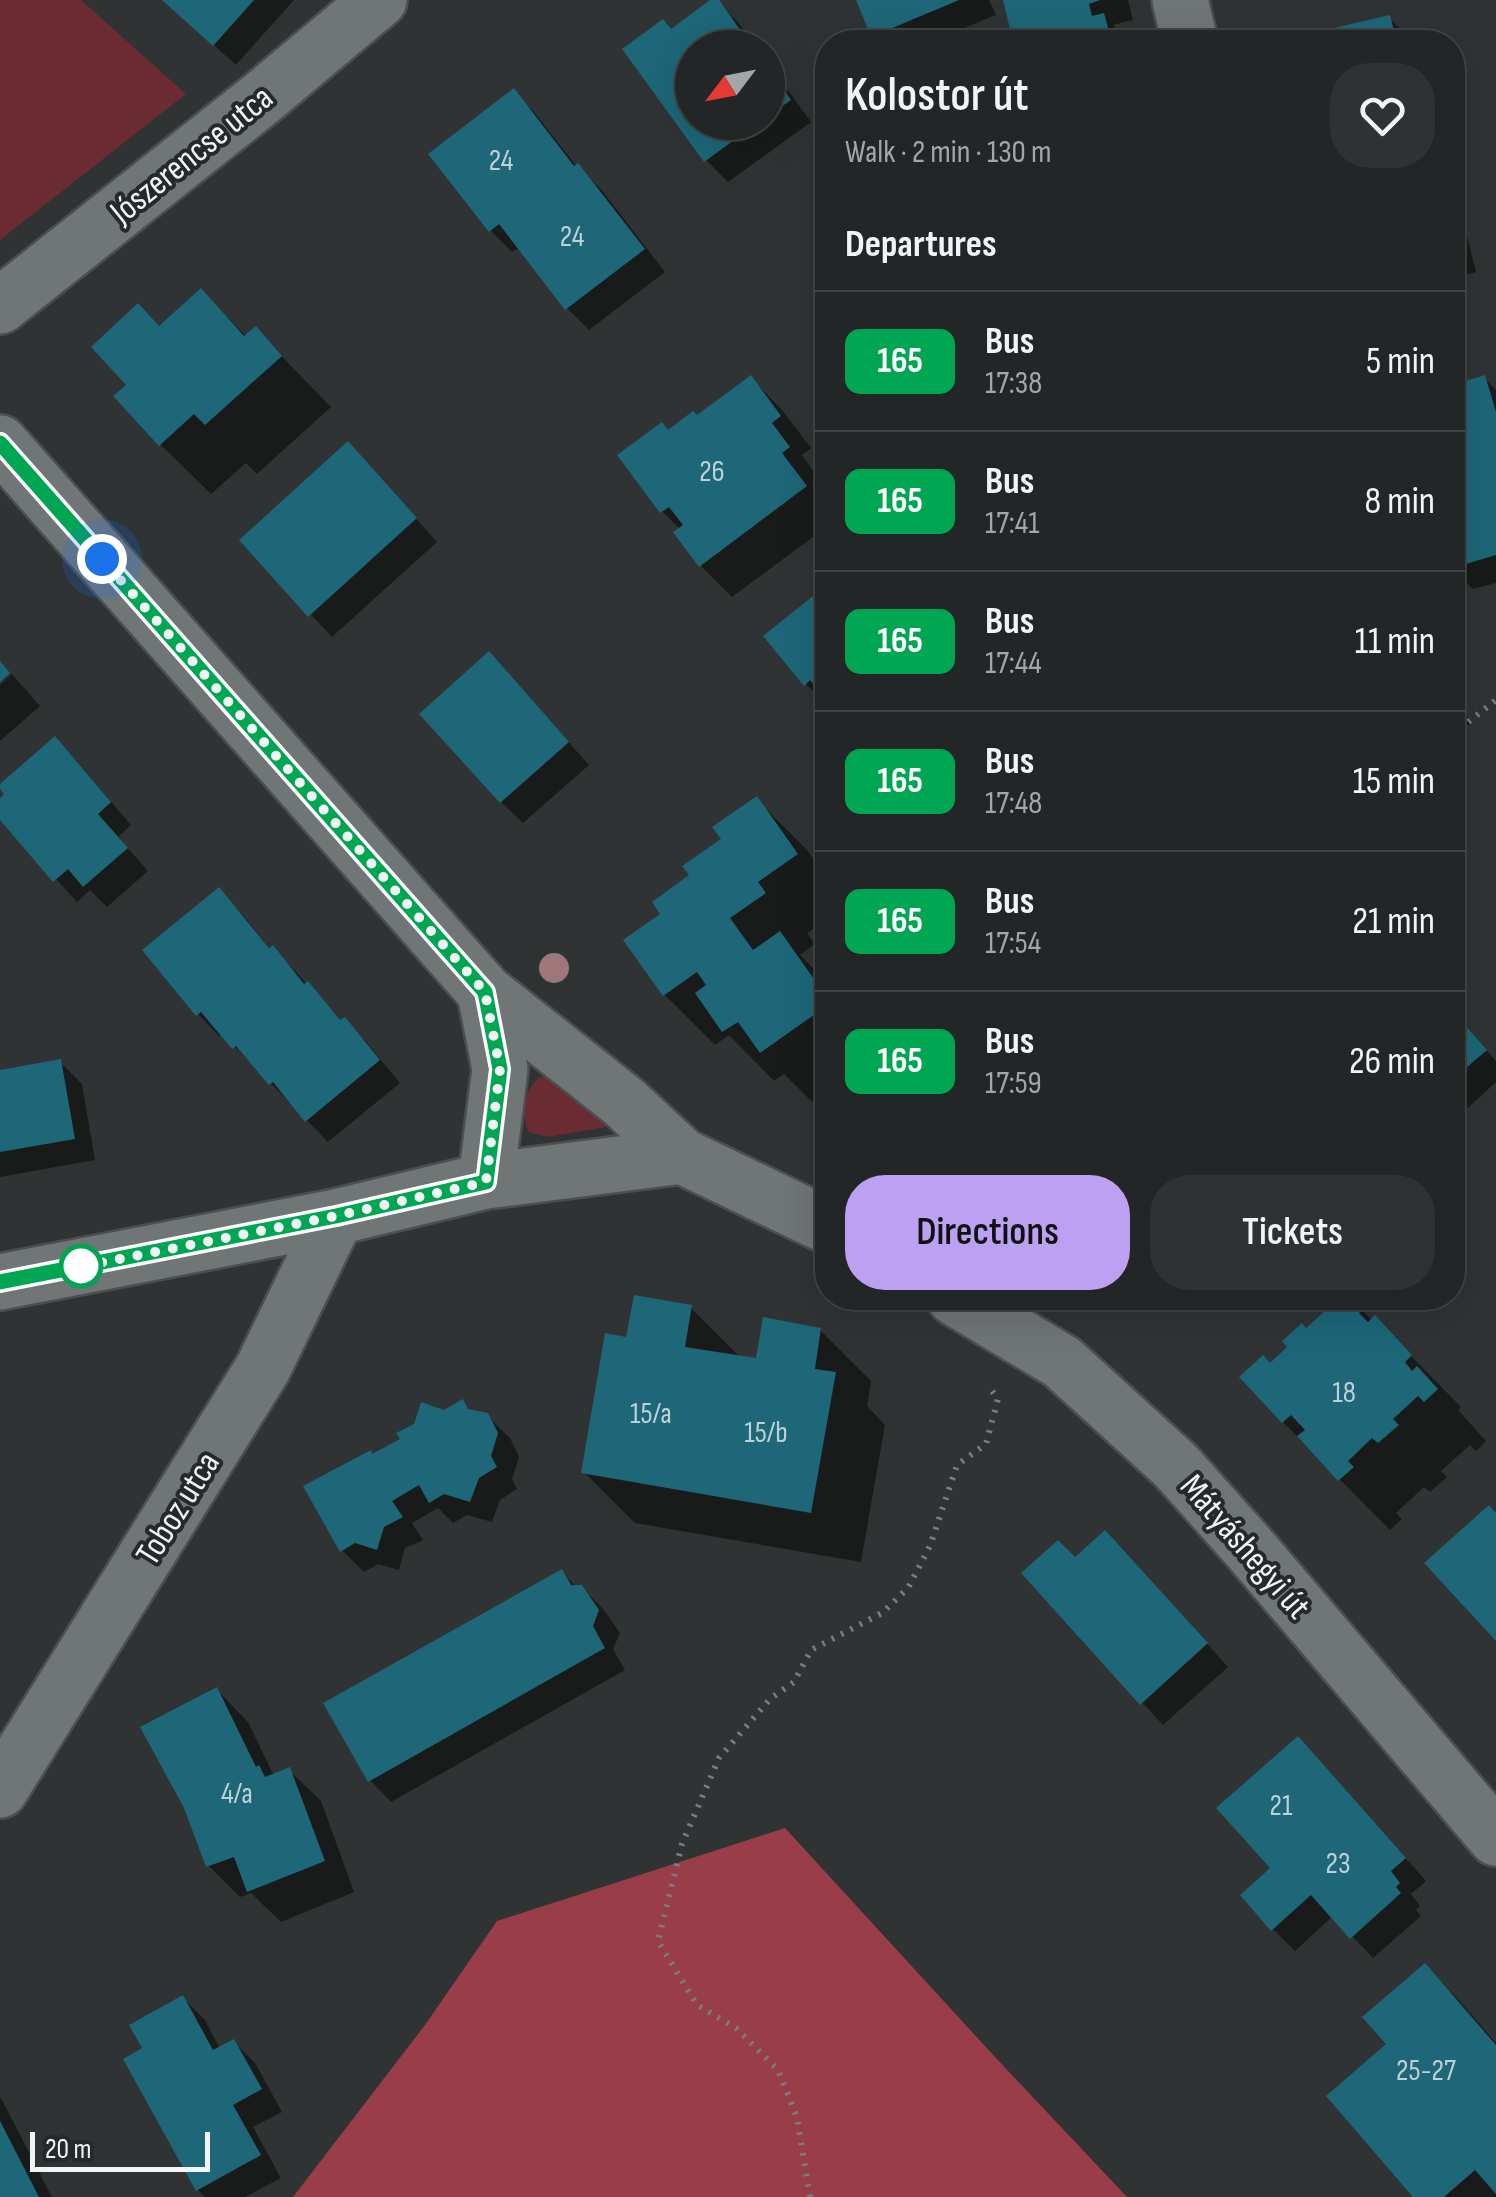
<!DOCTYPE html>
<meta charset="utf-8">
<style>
body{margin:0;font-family:"Sofia Sans Condensed",sans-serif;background:#2f3233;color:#f1f3f6;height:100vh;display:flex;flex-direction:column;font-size:38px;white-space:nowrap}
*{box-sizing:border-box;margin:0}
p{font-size:32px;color:#a3a5a7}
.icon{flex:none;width:55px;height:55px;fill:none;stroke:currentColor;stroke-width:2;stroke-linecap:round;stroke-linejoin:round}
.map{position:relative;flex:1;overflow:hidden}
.panel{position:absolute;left:815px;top:30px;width:650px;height:1280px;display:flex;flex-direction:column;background:#232627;border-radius:40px;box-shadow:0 10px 40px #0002,0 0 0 2px #404344}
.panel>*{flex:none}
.badge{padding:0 20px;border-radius:15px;font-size:35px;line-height:65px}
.needle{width:65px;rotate:238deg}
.tools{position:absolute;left:675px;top:30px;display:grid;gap:20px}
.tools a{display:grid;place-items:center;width:110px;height:110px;border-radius:50%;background:#232627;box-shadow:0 10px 40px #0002,0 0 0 2px #404344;font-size:50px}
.scale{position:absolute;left:30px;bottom:25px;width:180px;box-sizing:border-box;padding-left:10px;border:5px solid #f1f3f4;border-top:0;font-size:28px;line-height:35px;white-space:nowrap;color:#f1f3f4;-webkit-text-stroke:8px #25292a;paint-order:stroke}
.you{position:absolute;width:50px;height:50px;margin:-25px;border:8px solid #fff;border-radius:50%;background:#1a73e8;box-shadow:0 0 0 15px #1a73e833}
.map>.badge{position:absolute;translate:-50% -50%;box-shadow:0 0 0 5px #fff}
h2{padding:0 30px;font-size:38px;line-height:90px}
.round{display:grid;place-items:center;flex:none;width:105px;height:105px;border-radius:40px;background:#2f3233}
.summary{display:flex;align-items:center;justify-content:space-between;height:170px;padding:0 30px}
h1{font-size:48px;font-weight:600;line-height:75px}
.button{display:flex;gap:20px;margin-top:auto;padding:20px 30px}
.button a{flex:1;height:115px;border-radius:40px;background:#bca0f2;color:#111;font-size:40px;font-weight:600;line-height:115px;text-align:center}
.button a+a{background:#2f3233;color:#f1f3f6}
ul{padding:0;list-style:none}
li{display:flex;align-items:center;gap:30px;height:140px;padding:0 30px;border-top:2px solid #404344}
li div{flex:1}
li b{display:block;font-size:38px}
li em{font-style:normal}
li .badge{min-width:110px;font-weight:700;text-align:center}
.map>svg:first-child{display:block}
.green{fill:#6a2b33}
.forest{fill:#993d48}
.shadow{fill:#0007}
.building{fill:#1d6778}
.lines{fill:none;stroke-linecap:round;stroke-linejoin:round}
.minor-casing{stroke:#4b4f50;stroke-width:60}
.path{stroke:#797d7e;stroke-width:6;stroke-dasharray:2.5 8;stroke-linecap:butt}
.minor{stroke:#707576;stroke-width:55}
.tree{fill:#9f7679}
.line-casing{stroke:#fff;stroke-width:22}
.line{stroke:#00a651;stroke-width:15}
.walk{stroke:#f1f3f4;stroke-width:10;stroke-dasharray:0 18}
.stop-dot{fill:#fff;stroke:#00a651;stroke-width:5}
.labels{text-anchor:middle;stroke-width:8;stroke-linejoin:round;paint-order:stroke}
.number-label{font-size:30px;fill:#bcd0d5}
.street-label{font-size:35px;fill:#f1f3f4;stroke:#25292a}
</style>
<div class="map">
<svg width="1496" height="2197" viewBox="0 0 1496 2197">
<rect width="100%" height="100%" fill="#2f3334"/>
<path class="green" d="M0,0H81L186,94L0,240Z
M539,1077H562L611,1126L548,1137L528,1132C521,1108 522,1096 539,1077Z"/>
<path class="forest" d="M785,1828L995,2057L1127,2197H293L425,2025L497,1921Z"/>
<path class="shadow" d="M163,0H294L236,65Z
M714,0L737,21L756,48H692V122H768V63L811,122L728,182L706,160L625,49L672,31Z
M859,0H989L996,15L930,42H881L873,35Z
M1005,0H1128L1133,20L1113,25L1125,38L1127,42H1018Z
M1389,18L1414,42H1299L1298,39Z
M513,92L535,113L577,167L600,188L665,272L589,330L567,308L520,247L512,252L491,231Z
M1452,177L1476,272L1452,278Z
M201,291L247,337L255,329L331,407L257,474L246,463L211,494L160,444L129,386L160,328Z
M751,378L782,410L811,448L802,455L820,480L812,486L828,507V526L732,597L701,566L676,533L681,530L662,511L697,419Z
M1484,378L1496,390V583L1473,589L1452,569V387Z
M369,466L437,542L332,637L242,540Z
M828,587V706L806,684Z
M1452,665L1470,724L1452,729Z
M12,674L40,706L0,741V685Z
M510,676L589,765L523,823L501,802Z
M76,761L131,825L118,837L148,871L107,907L90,890L77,902L0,817V801Z
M756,799L807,850L828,879V919L807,933L815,944L800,955L828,983V1090L812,1102L784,1074L774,1081L729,1035L715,1045L665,995L663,914Z
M218,890L240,912L271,950L273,949L294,970L342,1022L344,1020L366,1042L400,1083L328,1142L222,1033L219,1036L198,1014Z
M1452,1012L1496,1061V1082L1458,1117L1452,1111Z
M60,1062L82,1084L95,1160L0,1177V1072Z
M1332,1298H1350L1373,1321L1375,1319L1461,1407L1458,1410L1486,1441L1476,1451L1470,1445L1441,1471L1447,1477L1430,1492L1424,1487L1396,1513L1402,1519L1390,1530L1283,1422L1270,1366L1335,1305L1330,1299Z
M691,1308L742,1359L758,1361L820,1330L871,1381L867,1406L885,1425L861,1562L635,1523L584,1472L628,1340Z
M462,1402L473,1413L487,1416L510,1438L519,1457L512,1479L517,1489L500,1500L492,1522L467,1515L453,1523L438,1508L412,1523L423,1540L405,1548L399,1570L378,1564L364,1572L342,1550L374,1456Z
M1127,1555L1228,1667L1163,1725L1024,1574L1075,1560Z
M562,1573L577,1587H581L604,1610L620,1633L613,1649L625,1670L391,1802L370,1780Z
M217,1690L248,1722L274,1776L289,1770L321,1801L354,1892L281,1922L251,1893L240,1897L208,1865Z
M1319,1761L1426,1881L1411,1894L1420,1906L1416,1910L1421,1916L1373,1958L1333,1916L1295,1951L1273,1929L1274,1868Z
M1425,1966L1457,1998L1496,2043V2197H1416L1389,2044Z
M183,1998L205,2020L220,2049L234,2042L255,2063L282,2112L253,2127L281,2178L245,2197H205L198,2190L145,2049Z
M0,2098L2,2100L52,2197H0Z"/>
<path class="building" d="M162,0H254L213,46Z
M710,0H719L753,48H692V122H759L704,162L622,49L663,19L671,29Z
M856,0H959L871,37Z
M1003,0H1100L1089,4L1092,16L1104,13L1112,42H1024V39L1013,42Z
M1390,15L1397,42H1296L1295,37Z
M768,67L791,100L768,116Z
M514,88L574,166L578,163L645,249L565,310L499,224L489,232L428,154Z
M201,288L244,336L256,326L282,356L205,425L194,414L159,446L113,396L126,385L91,347L138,303L159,326Z
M751,375L781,416L772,423L790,447L782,453L807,486L699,567L673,532L683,525L669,507L660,513L617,455L662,422L668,430L693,411L697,415Z
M1485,375L1496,412V555L1452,568V385Z
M348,441L417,518L308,617L239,540Z
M828,584V702L810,680L804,686L763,636Z
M489,651L569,742L500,803L419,714Z
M0,661L10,673L0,682Z
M1452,687L1461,713L1452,716Z
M55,736L111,802L98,814L128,848L83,887L68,869L53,882L0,820V798L4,794L0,789V784Z
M757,796L798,854L758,882L766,893L730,918L753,950L780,931L828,999V1005L760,1053L738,1022L722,1032L695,993L706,985L697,972L663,996L623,940L660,914L652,902L689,875L682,866L721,839L712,827Z
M219,887L269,948L273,945L304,984L308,981L340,1020L345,1017L380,1060L305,1122L273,1082L269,1085L236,1046L232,1049L201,1012L196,1016L142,950Z
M1452,1011L1487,1050L1452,1080Z
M61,1059L75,1139L0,1152V1070Z
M634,1295L692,1305L685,1347L756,1358L763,1317L821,1328L815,1369L836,1372L811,1513L581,1473L605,1333L626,1337Z
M1326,1298H1352L1363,1309L1359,1313L1368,1322L1375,1315L1412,1355L1405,1362L1412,1371L1417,1366L1438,1389L1424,1402L1418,1396L1393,1419L1399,1425L1378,1443L1372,1438L1348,1461L1354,1467L1338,1481L1297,1436L1305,1430L1291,1415L1282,1423L1239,1377L1263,1355L1270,1363L1287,1347L1282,1341L1302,1323L1306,1328L1332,1305Z
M463,1399L468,1409L488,1413L498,1433L491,1456L497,1467L479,1478L470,1502L444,1494L429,1503L419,1485L392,1501L403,1517L384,1527L377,1550L355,1543L340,1552L303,1486L371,1450L372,1454L400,1439L396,1433L414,1424L421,1402L444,1410Z
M1489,1505L1496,1513V1641L1424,1563Z
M1105,1530L1208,1643L1140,1705L1021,1573L1058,1540L1075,1557Z
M562,1569L571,1585H582L599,1610L593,1626L605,1648L368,1782L323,1703Z
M217,1687L256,1767L259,1765L265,1777L290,1767L325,1861L247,1892L234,1857L206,1867L184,1808L140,1727Z
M1298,1736L1406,1858L1391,1871L1400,1883L1396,1887L1401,1893L1350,1939L1311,1895L1271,1931L1240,1895L1270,1868L1216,1808Z
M1425,1963L1496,2045V2194L1475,2170L1444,2197H1413L1326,2096L1386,2044L1362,2017Z
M183,1995L213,2050L234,2039L262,2089L233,2105L261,2155L196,2191L123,2059L142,2048L129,2025Z
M0,2121L39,2197H0Z"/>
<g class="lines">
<g class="minor-casing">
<path id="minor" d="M1180,0L1190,42
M0,306L262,98L379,0
M0,443L485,992L624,1102L682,1156L828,1226
M485,992L500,1069L486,1181
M0,1282L336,1217L486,1181L682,1156
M955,1298L1062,1362L1176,1466L1251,1550L1496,1838
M0,1790L263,1368L336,1217"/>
</g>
<path class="path" d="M1452,735L1496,700
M810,2197L797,2117L778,2070L736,2028L697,2005L658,1941L682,1844L719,1758L770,1699L794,1682L811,1650L882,1613L908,1588L930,1546L957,1465L986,1444L998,1399L992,1391"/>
<use href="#minor" class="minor"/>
</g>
<circle class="tree" cx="554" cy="968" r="15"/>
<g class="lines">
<g class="line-casing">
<path id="line" d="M0,443L485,992L500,1069L486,1182L336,1216L0,1282"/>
</g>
<use href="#line" class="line"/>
<path class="walk" d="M81,1266L74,1268L336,1216L486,1182L500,1069L485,992L102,559"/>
</g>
<circle class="stop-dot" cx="81" cy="1266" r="20"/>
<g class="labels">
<g class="number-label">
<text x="501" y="170">24</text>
<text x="572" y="246">24</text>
<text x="712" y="481">26</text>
<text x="1344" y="1402">18</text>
<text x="651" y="1423">15/a</text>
<text x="766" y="1442">15/b</text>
<text x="237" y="1803">4/a</text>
<text x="1281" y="1815">21</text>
<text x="1338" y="1873">23</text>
<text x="1426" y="2080">25-27</text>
</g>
<g class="street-label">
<text transform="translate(191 154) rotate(-39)" y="12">Jószerencse utca</text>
<text transform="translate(177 1508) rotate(-58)" y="12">Toboz utca</text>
<text transform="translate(1246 1546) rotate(49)" y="12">Mátyáshegyi út</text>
</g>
</g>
</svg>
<div class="tools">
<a><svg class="needle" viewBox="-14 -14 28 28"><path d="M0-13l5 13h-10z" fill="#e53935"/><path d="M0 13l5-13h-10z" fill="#a3a5a7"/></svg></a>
</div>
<div class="scale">20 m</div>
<div class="you" style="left:102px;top:559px"></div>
<section class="panel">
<div class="summary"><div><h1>Kolostor út</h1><p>Walk · 2 min · 130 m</p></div><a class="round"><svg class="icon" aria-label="heart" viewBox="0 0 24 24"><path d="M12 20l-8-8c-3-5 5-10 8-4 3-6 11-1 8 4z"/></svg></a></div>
<h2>Departures</h2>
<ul>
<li><span class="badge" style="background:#00a651;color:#fff">165</span><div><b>Bus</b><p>17:38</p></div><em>5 min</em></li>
<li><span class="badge" style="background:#00a651;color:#fff">165</span><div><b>Bus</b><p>17:41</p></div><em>8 min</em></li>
<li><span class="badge" style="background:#00a651;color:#fff">165</span><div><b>Bus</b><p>17:44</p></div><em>11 min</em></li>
<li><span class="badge" style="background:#00a651;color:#fff">165</span><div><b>Bus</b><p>17:48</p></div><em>15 min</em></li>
<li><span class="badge" style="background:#00a651;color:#fff">165</span><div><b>Bus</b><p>17:54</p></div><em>21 min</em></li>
<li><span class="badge" style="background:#00a651;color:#fff">165</span><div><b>Bus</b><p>17:59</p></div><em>26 min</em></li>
</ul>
<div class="button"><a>Directions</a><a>Tickets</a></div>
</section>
</div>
